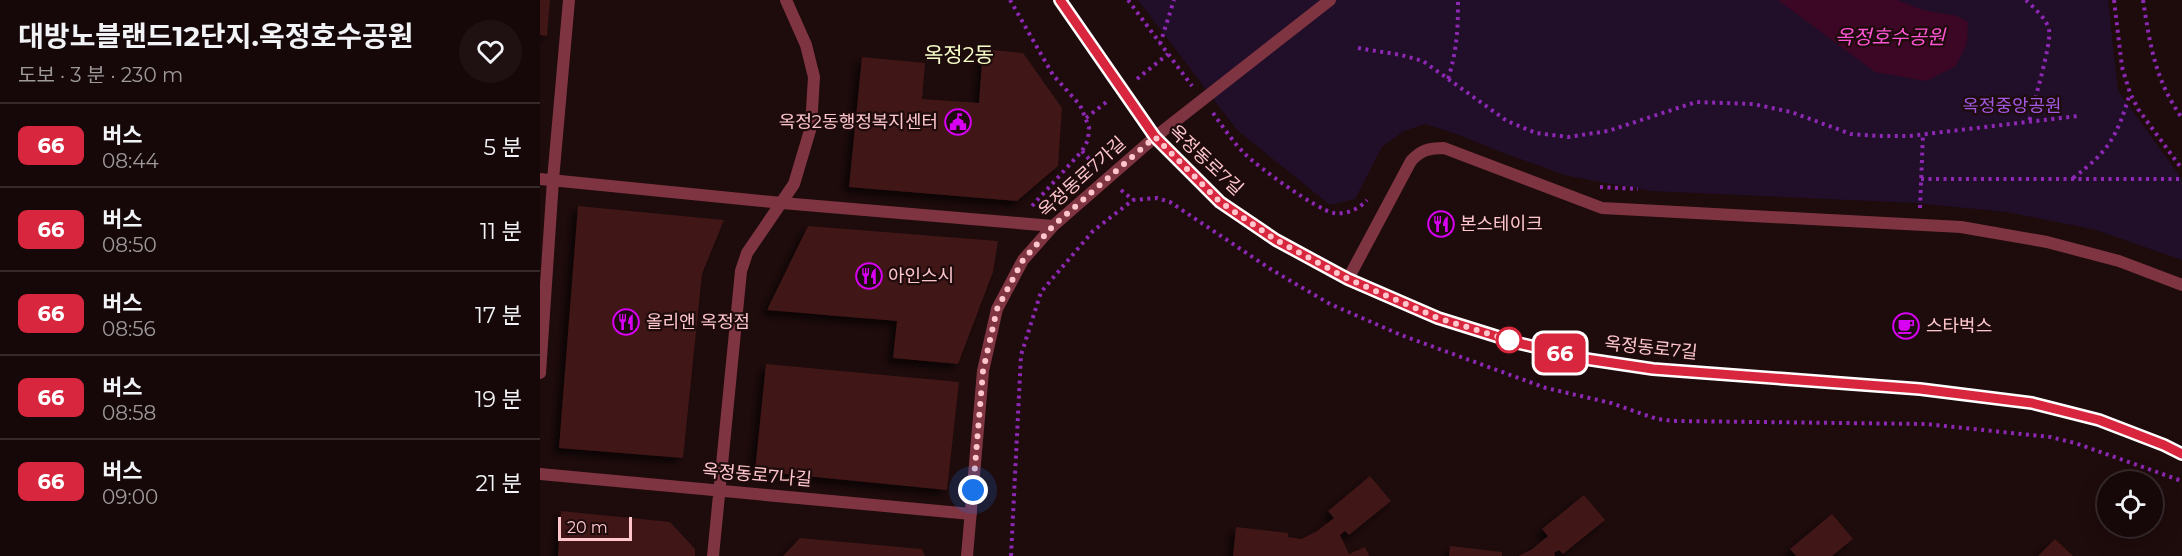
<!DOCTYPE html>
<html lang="ko">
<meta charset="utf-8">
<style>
body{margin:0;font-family:Montserrat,"Noto Sans KR",sans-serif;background:#1f1112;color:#f1f3f6;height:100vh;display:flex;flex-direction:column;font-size:22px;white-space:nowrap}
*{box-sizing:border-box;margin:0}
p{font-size:20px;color:#9e9a9c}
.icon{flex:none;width:33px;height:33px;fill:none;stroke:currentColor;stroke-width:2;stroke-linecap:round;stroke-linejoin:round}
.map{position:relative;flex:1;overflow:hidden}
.drawer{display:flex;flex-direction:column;background:#160809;width:540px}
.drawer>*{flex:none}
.badge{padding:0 12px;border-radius:9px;font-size:21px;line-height:39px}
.controls{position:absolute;left:1557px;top:471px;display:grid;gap:12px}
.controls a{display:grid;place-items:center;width:66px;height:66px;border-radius:50%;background:#160809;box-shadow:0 6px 24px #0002,0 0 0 2px #35292a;font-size:30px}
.scale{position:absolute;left:18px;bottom:15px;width:74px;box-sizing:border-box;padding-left:6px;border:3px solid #ffc7cd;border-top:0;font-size:16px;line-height:21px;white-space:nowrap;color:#ffc7cd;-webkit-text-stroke:4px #1e0b0c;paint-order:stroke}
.you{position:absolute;width:30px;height:30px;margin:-15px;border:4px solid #fff;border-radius:50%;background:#1a73e8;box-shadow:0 0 0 9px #1a73e833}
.map>.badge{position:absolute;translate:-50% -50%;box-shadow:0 0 0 3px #fff}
.round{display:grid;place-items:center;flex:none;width:63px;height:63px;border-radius:32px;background:#1f1112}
.overview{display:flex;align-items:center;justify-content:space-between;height:102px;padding:0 18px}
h1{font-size:28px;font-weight:700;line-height:45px}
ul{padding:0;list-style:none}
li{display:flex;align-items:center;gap:18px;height:84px;padding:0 18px;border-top:2px solid #35292a}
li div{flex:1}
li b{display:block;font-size:22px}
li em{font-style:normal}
li .badge{min-width:66px;font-weight:700;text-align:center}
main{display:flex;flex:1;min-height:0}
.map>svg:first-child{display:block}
.green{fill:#210e28}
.water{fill:#3b0725}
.building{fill:#3f1617;filter:url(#shadow)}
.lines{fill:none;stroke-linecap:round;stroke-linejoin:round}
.path{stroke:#8c28b3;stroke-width:4;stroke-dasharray:3 4.5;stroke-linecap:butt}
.service{stroke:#7f3441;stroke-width:12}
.pedestrian{stroke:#7f3441;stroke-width:12}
.minor{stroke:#7f3441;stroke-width:12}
.line-casing{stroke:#fff;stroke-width:14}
.line{stroke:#d7263d;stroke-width:9}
.walk{stroke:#ffc7cd;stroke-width:6;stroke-dasharray:0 10.8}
.stop-dot{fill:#fff;stroke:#d7263d;stroke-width:3}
.labels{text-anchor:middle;stroke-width:4.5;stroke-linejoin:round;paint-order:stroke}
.park-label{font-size:18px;fill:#a359e4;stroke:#1e0b0c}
.poi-label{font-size:18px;fill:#ffc7cd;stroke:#1e0b0c;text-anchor:start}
.street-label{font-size:18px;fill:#ffc7cd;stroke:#1e0b0c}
.water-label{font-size:20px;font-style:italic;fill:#ff55d5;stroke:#1e0b0c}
.quarter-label{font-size:21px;fill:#f7ffc9;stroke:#1e0b0c}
</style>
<main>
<section class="drawer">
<div class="overview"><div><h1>대방노블랜드12단지.옥정호수공원</h1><p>도보 · 3 분 · 230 m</p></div><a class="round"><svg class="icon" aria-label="heart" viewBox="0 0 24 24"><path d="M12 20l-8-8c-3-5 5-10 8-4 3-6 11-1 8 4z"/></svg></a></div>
<ul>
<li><span class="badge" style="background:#d7263d;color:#fff">66</span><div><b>버스</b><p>08:44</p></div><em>5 분</em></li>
<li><span class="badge" style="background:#d7263d;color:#fff">66</span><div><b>버스</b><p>08:50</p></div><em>11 분</em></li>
<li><span class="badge" style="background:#d7263d;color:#fff">66</span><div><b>버스</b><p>08:56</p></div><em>17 분</em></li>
<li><span class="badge" style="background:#d7263d;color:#fff">66</span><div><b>버스</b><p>08:58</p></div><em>19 분</em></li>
<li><span class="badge" style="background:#d7263d;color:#fff">66</span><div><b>버스</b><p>09:00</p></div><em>21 분</em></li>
</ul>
</section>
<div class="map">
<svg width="1642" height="556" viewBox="0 0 1642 556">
<defs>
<filter id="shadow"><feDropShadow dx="-5.5" dy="5.5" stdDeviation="3" flood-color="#0009"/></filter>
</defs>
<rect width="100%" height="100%" fill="#1e0b0c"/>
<path class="green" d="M598,0H1568L1578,91L1642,179V260L1556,230L1467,212L1375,203L1111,191L1028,176L958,151L919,135L885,124L864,131L842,147L815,199L790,205L697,130Z"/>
<path class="water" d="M1238,0H1357L1383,10L1417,16L1428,22L1427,43L1416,66L1386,81L1335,72Z"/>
<path class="building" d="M0,0H10L7,36L0,35Z
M443,49L483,53L522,108L518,166L477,201L309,187L322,57L385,63L382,99L439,103Z
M38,206L184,220L162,274L143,458L19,448Z
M268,226L458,241L453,272L418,364L353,358L357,321L227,310Z
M226,364L419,382L407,490L215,471Z
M830,476L851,501L809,535L805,531L800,535L809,554L825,547L829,556H693L696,527L748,533V537L761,539L777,531L794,518L788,511Z
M1044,495L1065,520L1023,554L1019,550L1014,553L1015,556H978L991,550L1008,536L1002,529Z
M21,511L130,522L155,549V556H18Z
M1292,514L1313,539L1292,556H1256L1250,549Z
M260,538L382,549L385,556H243Z
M1515,539L1533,556H1498Z
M910,546L962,552V556H909Z"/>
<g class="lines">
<path class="path" d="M470,0L513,75L540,105L549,127L548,140L542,151L492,206
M588,0L652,86
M1486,0C1494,8 1507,19 1509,30C1512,43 1493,105 1489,122
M1574,0L1582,67L1590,93L1598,109L1642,169
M1603,0C1610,45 1615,80 1642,118
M620,44L634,0
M818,48L861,55L883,61L967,121L996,133L1028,137L1068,131L1156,102L1213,104L1251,112L1311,134L1339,136H1369L1538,116
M597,79L628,54
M908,79C917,50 918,30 918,0
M673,113C683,127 693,142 705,154C718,167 777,210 794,213C806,215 819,209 827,200
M546,118L569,100
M542,151L556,167
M1533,178C1569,151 1577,137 1590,93
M1381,179H1642
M1060,187L1098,189
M581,190L593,200
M1380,208L1383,134
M471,556L481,355L501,292L553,231L593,200L617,198L630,202L732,270L790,304L861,335L1006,388L1071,403L1117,419L1134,421L1386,424L1510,437L1535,443L1642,481"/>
<path class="service" d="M615,137L790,0"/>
<path class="pedestrian" d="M0,179L242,203L513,226
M0,373L13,180L29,0"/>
<path class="minor" d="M520,0L615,137L680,202L736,240L808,279L898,318L978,343L1046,359L1113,369L1380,389L1492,403L1559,420L1624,445L1642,454
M808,279L871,161C881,150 889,148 904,148L1062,208L1421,227L1507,242L1579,261L1642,285
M0,474L431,514
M173,556L201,271L207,253L254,184L271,127L274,77L266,45L246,0
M427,556L443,371L457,309L483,260L513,226L615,137"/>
</g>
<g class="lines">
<g class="line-casing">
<path id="line" d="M520,0L615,137L680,202L736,240L808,279L898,318L978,343L1046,359L1113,369L1380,389L1492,403L1559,420L1624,445L1642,454"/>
</g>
<use href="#line" class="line"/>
<path class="walk" d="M433,490L443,371L457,309L483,260L513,226L615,137L680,202L736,240L808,279L898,318L978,343L969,340"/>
</g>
<defs>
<g id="civic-ring" transform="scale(1.35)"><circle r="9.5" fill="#1e0b0c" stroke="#d700f2" stroke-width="1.5"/><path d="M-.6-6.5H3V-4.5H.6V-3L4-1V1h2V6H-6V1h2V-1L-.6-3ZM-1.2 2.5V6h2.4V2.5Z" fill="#d700f2"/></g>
<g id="restaurant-ring" transform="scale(1.35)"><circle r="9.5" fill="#1e0b0c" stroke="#d700f2" stroke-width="1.5"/><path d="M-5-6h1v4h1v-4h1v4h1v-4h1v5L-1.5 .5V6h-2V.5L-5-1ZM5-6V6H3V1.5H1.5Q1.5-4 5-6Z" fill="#d700f2"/></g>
<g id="cafe-ring" transform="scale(1.35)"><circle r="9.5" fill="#1e0b0c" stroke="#d700f2" stroke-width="1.5"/><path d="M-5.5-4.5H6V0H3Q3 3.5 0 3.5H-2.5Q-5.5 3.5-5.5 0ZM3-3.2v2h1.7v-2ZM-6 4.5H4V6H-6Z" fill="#d700f2"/></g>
</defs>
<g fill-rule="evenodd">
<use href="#civic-ring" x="418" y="122"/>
<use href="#restaurant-ring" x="901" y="224"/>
<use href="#restaurant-ring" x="329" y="276"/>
<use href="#restaurant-ring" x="86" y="322"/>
<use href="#cafe-ring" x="1366" y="326"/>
</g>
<circle class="stop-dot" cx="969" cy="340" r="12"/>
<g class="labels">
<g class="park-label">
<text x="1472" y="112">옥정중앙공원</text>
</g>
<g class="poi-label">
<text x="398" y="128" text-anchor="end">옥정2동행정복지센터</text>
<text x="920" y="230">본스테이크</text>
<text x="348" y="282">아인스시</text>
<text x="106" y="328">올리앤 옥정점</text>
<text x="1386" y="332">스타벅스</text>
</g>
<g class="street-label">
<text transform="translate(666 160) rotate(43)" y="6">옥정동로7길</text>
<text transform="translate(542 177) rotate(-42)" y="6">옥정동로7가길</text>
<text transform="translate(1111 348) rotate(6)" y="6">옥정동로7길</text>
<text transform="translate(217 475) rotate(5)" y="6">옥정동로7나길</text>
</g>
<g class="water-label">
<text x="1350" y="44">옥정호수공원</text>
</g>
<g class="quarter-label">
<text x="419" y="62">옥정2동</text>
</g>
</g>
</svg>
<div class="controls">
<a><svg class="icon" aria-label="locate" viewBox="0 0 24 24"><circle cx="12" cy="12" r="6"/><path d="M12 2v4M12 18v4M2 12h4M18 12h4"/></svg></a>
</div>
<div class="scale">20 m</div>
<div class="you" style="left:433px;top:490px"></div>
<b class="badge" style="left:1020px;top:353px;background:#d7263d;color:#fff">66</b>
</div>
</main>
